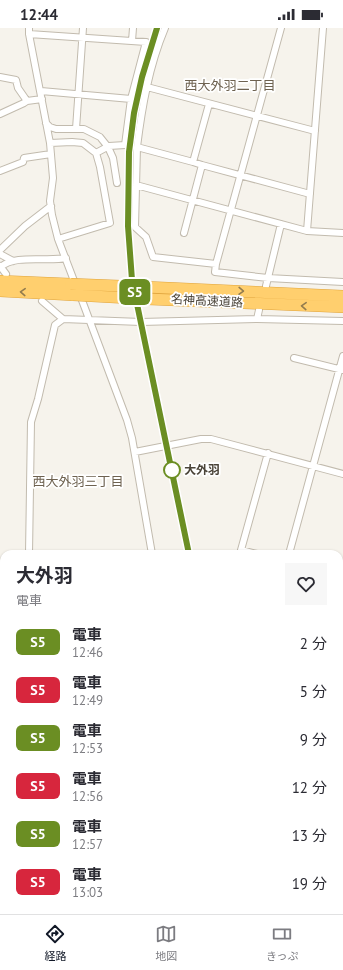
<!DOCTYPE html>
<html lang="ja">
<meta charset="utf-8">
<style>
body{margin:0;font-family:"PT Sans","Noto Sans JP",sans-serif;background:#f7f7f7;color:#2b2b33;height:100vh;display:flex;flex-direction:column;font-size:15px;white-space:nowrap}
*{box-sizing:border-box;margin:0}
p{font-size:13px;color:#7c7c81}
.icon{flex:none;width:22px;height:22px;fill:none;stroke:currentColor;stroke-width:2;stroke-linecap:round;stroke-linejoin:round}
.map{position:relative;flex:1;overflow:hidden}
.details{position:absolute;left:0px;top:522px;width:343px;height:364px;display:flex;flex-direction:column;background:#fff;border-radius:12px 12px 0 0;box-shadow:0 1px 3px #0004}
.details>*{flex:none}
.badge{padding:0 8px;border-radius:6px;font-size:14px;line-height:26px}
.map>.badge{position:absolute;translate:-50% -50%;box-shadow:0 0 0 2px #fff}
.round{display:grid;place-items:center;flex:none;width:42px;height:42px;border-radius:0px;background:#f7f7f7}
.overview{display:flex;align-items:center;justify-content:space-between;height:68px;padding:0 16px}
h1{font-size:19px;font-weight:700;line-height:30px}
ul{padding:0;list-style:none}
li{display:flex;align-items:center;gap:12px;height:48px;padding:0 16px}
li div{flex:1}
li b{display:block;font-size:15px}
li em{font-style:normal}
li .badge{min-width:44px;font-weight:700;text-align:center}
.status{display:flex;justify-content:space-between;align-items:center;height:28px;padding:0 20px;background:#fff;direction:ltr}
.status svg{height:11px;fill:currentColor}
.tab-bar{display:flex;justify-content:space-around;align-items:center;height:56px;border-top:1px solid #e1e1e2;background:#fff;font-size:11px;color:#7c7c81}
.tab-bar a{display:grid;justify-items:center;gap:2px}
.tab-bar .active{color:#111827}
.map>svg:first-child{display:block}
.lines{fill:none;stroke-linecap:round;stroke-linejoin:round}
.minor-casing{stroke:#c2bbae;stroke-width:8}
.tertiary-casing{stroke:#c2bbae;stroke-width:8}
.motorway-casing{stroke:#e0a43c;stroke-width:12}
.minor{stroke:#fff;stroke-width:6}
.tertiary{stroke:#fff;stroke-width:7}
.motorway{stroke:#ffcf6e;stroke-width:11}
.rail-casing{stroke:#9a9a9a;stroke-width:3}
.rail{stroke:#fff;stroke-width:1.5;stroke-dasharray:4.5;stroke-linecap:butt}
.motorway-bridge-casing{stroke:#e0a43c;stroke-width:12;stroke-linecap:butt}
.motorway-bridge{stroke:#ffcf6e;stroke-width:11}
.oneway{stroke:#937c4e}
.line-casing{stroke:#fff;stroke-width:9}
.line{stroke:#6b8e23;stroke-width:6}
.stop-dot{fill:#fff;stroke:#6b8e23;stroke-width:2}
.labels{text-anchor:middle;stroke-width:3.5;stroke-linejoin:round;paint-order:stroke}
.street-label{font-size:12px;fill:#4b4439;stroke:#fff}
.stop-label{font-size:12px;font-weight:bold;fill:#4b4439;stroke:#fff;text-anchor:start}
.neighbourhood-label{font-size:13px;fill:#6e6250;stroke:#fff}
</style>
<div class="status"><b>12:44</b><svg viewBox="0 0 49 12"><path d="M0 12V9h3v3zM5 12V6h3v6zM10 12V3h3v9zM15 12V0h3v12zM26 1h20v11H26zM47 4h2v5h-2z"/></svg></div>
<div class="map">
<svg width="343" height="886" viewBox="0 0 343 886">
<rect width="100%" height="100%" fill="#f6f3ec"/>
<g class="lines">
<g class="minor-casing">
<path id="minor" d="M29,0V6L50,115L53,150L50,173L52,187L58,211L76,258
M281,0L216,236L215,244L268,250L343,254
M29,6L146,14L131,71L41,63
M132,13L133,0
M0,49L16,52L18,60L27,73L24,75L0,86
M147,59L315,103
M27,73L42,71
M46,95L50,99L56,101H84L100,109L108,119L113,130L117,155
M76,101L83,0
M50,115L72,114L83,115L96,125L100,139L110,195L58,211
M137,119C142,79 149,38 165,0
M96,125L109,118L125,117L131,71
M193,134L137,119L135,199L146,209L153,229L216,236
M202,137L310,166
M0,143L23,134L24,130L51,126
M136,157L307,203L343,205
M307,203L323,0
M184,205L202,137L193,134L209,76
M0,222L25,198L51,178
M0,226L13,233
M0,238L6,246
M1,239C14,226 48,234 66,230
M266,258L281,196
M80,267L127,392L132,410L152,526
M42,273L63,291L141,294L257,291L343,293
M257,291L259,282
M294,330L343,342
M135,424L201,411H211L343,446
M29,526L31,394L38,371L55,297L63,291
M257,526L241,522L268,425
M289,526L343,328
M339,548L343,549
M339,652L343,653
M339,734L343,719
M339,750L343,751
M339,867L343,868
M87,886V882"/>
</g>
<g class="tertiary-casing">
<path id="tertiary" d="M239,882L240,886"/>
</g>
<g class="motorway-casing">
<path id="motorway" d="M0,253L71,256
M146,259L343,268
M0,263L73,267
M147,271L343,279"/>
</g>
<use href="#minor" class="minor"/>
<use href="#tertiary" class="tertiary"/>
<use href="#motorway" class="motorway"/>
<g class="rail-casing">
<path id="rail" d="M157,0L142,49L134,85L129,124L128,198L133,252L189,526
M263,882L264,886"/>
</g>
<use href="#rail" class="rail"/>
<g class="motorway-bridge-casing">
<path id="motorway-bridge" d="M71,256L146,259
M73,267L147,271"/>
</g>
<use href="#motorway-bridge" class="motorway-bridge"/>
</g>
<defs><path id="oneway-chevron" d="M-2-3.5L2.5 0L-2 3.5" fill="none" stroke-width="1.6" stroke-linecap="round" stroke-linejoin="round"/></defs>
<g class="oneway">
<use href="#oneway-chevron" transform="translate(241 263) rotate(2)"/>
<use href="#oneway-chevron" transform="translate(23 264) rotate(-177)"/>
<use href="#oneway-chevron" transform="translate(304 278) rotate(-177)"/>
</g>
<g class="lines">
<g class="line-casing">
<path id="line" d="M157,0L142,49L134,85L129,124L128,198L132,252L189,526"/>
</g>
<use href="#line" class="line"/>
</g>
<circle class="stop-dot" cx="172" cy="442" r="8"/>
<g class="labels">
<g class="street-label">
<text transform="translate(207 273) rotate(3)" y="4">名神高速道路</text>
</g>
<g class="stop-label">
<text x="184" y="446">大外羽</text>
</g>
<g class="neighbourhood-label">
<text x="230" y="62">西大外羽二丁目</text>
<text x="78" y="458">西大外羽三丁目</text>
</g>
</g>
</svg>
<b class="badge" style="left:135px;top:264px;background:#6b8e23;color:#fff">S5</b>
<section class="details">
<div class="overview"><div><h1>大外羽</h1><p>電車</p></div><a class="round"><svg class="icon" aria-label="heart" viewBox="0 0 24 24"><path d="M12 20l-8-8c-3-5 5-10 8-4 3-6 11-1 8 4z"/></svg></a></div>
<ul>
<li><span class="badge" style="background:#6b8e23;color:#fff">S5</span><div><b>電車</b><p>12:46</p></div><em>2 分</em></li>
<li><span class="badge" style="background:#d7263d;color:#fff">S5</span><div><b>電車</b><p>12:49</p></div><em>5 分</em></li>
<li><span class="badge" style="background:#6b8e23;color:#fff">S5</span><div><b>電車</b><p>12:53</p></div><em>9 分</em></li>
<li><span class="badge" style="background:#d7263d;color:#fff">S5</span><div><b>電車</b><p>12:56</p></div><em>12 分</em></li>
<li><span class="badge" style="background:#6b8e23;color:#fff">S5</span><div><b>電車</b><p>12:57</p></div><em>13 分</em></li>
<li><span class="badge" style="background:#d7263d;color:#fff">S5</span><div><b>電車</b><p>13:03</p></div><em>19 分</em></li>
</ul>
</section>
</div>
<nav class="tab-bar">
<a class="active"><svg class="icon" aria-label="directions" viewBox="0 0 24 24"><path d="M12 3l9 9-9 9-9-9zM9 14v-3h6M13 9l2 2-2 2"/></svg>経路</a>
<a><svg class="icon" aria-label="map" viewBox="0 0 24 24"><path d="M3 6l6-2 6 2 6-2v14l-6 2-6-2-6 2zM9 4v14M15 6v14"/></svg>地図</a>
<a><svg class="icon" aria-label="tickets" viewBox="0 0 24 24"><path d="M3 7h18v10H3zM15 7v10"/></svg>きっぷ</a>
</nav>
